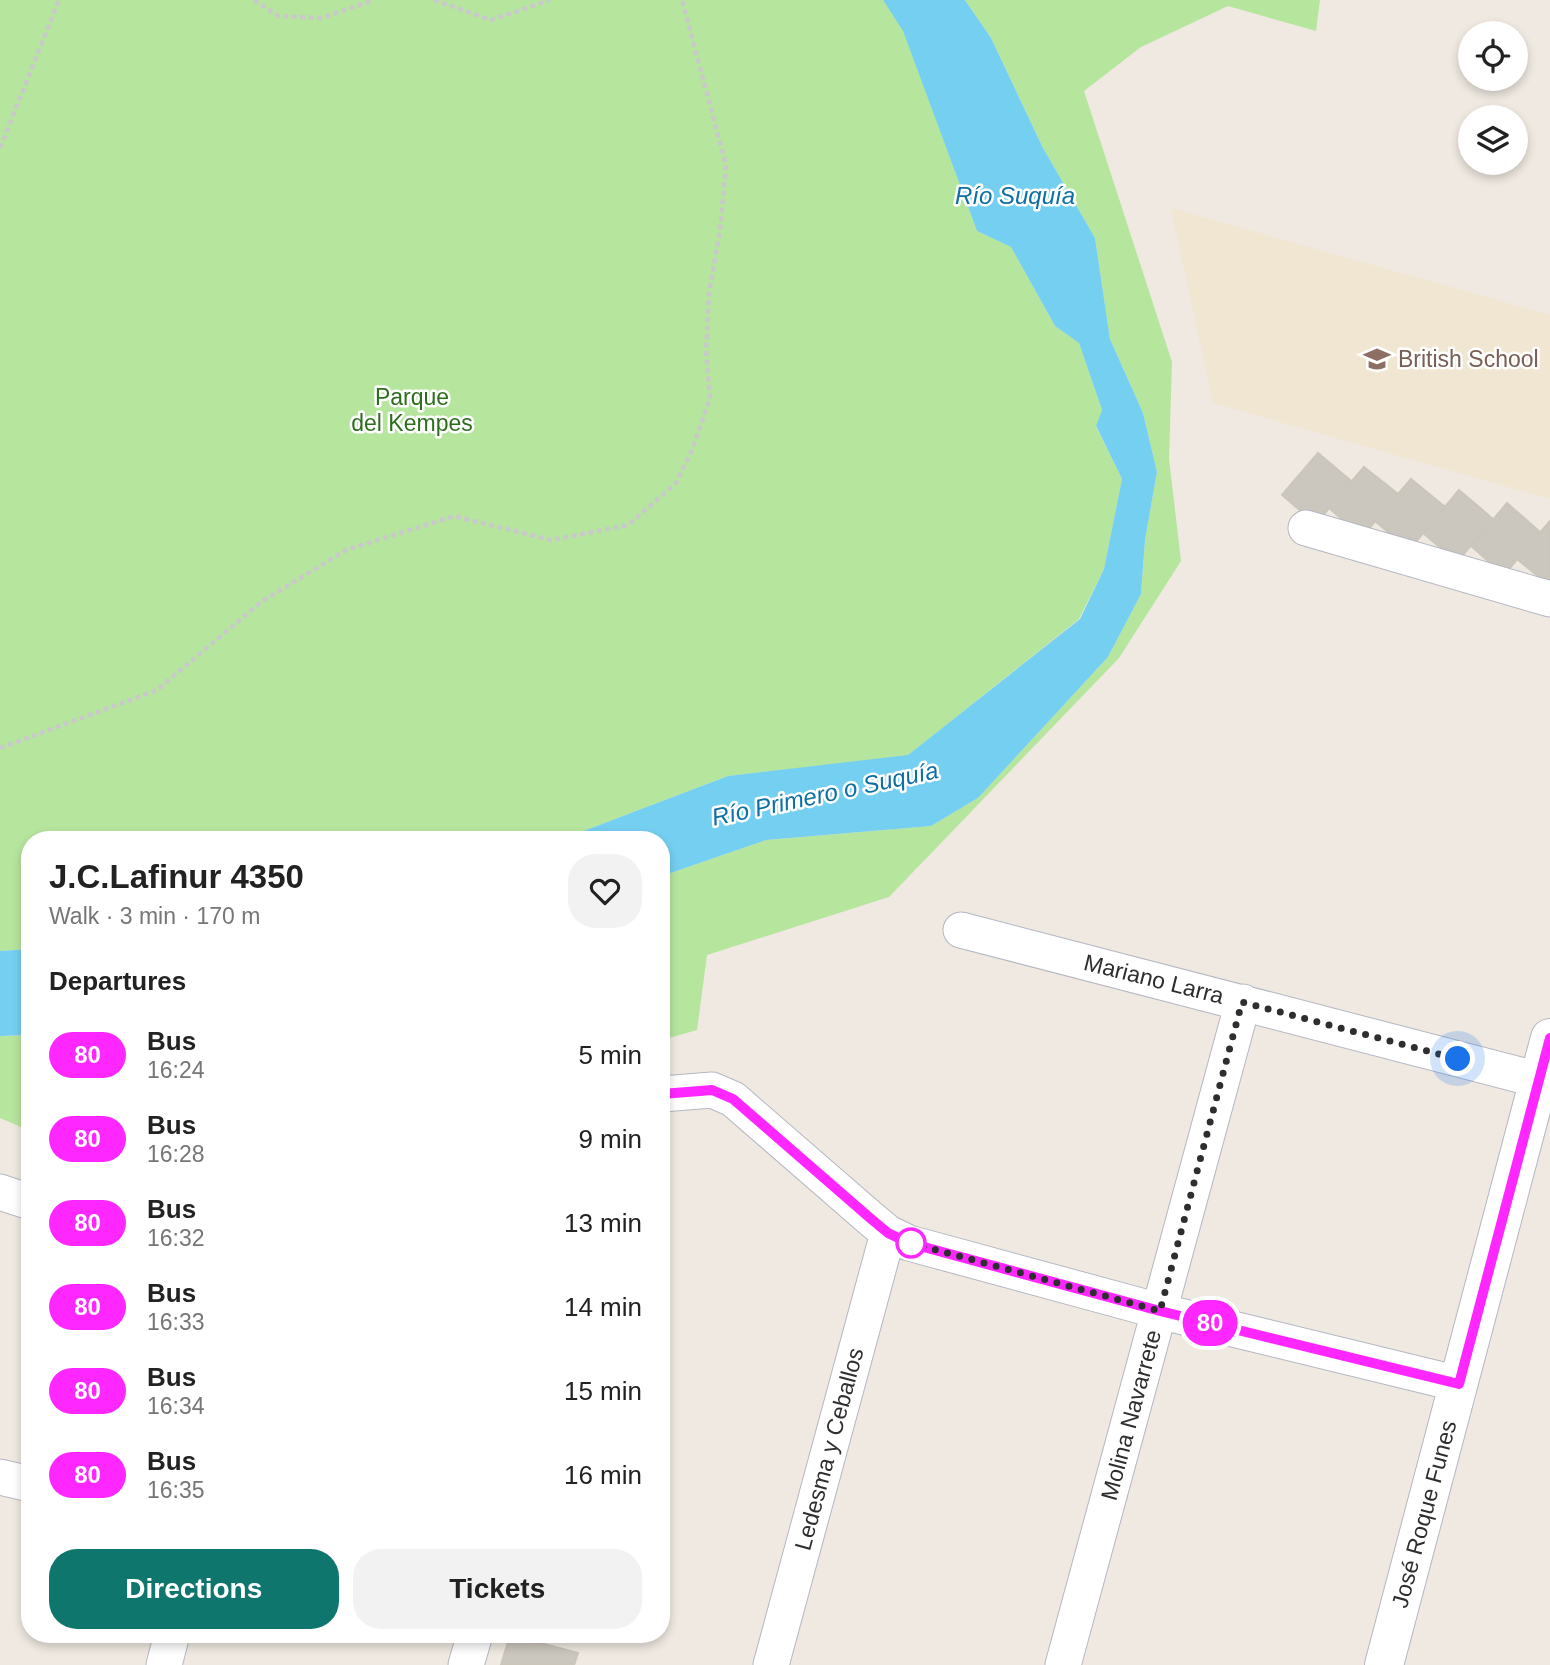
<!DOCTYPE html>
<meta charset="utf-8">
<style>
body{margin:0;font-family:Arial,sans-serif;background:#f2f2f2;color:#222;height:100vh;display:flex;flex-direction:column;font-size:26px;white-space:nowrap}
*{box-sizing:border-box;margin:0}
p{font-size:23px;color:#767676}
.icon{flex:none;width:38px;height:38px;fill:none;stroke:currentColor;stroke-width:2;stroke-linecap:round;stroke-linejoin:round}
.map{position:relative;flex:1;overflow:hidden}
.details{position:absolute;left:21px;top:831px;width:649px;height:812px;display:flex;flex-direction:column;background:#fff;border-radius:28px;box-shadow:0 4px 10px #0003}
.details>*{flex:none}
.badge{padding:0 14px;border-radius:23px;font-size:24px;line-height:46px}
.tools{position:absolute;left:1458px;top:21px;display:grid;gap:14px}
.tools a{display:grid;place-items:center;width:70px;height:70px;border-radius:50%;background:#fff;box-shadow:0 4px 10px #0003;font-size:35px}
.you{position:absolute;width:35px;height:35px;margin:-18px;border:5px solid #fff;border-radius:50%;background:#1a73e8;box-shadow:0 0 0 10px #1a73e833}
.map>.badge{position:absolute;translate:-50% -50%;box-shadow:0 0 0 4px #fff}
h2{padding:0 28px;font-size:26px;line-height:63px}
.round{display:grid;place-items:center;flex:none;width:74px;height:74px;border-radius:28px;background:#f2f2f2}
.overview{display:flex;align-items:center;justify-content:space-between;height:119px;padding:0 28px}
h1{font-size:33px;font-weight:800;line-height:52px}
.cta{display:flex;gap:14px;margin-top:auto;padding:14px 28px}
.cta a{flex:1;height:80px;border-radius:28px;background:#0f766e;color:#fff;font-size:28px;font-weight:800;line-height:80px;text-align:center}
.cta a+a{background:#f2f2f2;color:#222}
ul{padding:0;list-style:none}
li{display:flex;align-items:center;gap:21px;height:84px;padding:0 28px}
li div{flex:1}
li b{display:block;font-size:26px}
li em{font-style:normal}
li .badge{min-width:77px;font-weight:700;text-align:center}
.map>svg:first-child{display:block}
.education{fill:#f0e6d1}
.green{fill:#b6e59e}
.water{fill:#75cff0}
.building{fill:#cbc7bf;stroke:#cbc5ba;stroke-width:2}
.lines{fill:none;stroke-linecap:round;stroke-linejoin:round}
.street-casing{stroke:#b4b7c1;stroke-width:37}
.secondary-casing{stroke:#b4b7c1;stroke-width:40}
.path{stroke:#c9c9c9;stroke-width:4.5;stroke-dasharray:5 3.5;stroke-linecap:butt}
.street{stroke:#fff;stroke-width:35}
.secondary{stroke:#fff;stroke-width:38}
.line-casing{stroke:#fff;stroke-width:16}
.line{stroke:#fe27ff;stroke-width:10}
.walk{stroke:#2e2e2e;stroke-width:7;stroke-dasharray:0 12.6}
.stop-dot{fill:#fff;stroke:#fe27ff;stroke-width:3.5}
.labels{text-anchor:middle;stroke-width:5;stroke-linejoin:round;paint-order:stroke}
.education-label{font-size:23px;fill:#785e54;stroke:#fff;text-anchor:start}
.park-label{font-size:23px;fill:#2c6e1b;stroke:#fff}
.street-label{font-size:23px;fill:#2e2e2e;stroke:#fff}
.water-label{font-size:24px;font-style:italic;fill:#0d6fa3;stroke:#fff}
</style>
<div class="map">
<svg width="1550" height="1665" viewBox="0 0 1550 1665">
<rect width="100%" height="100%" fill="#efe9e1"/>
<path class="education" d="M1171,208L1550,315V499L1213,403Z"/>
<path class="green" d="M0,0H883L903,30L977,231L1011,247L1055,326L1079,343L1102,410L1096,427L1122,479L1104,569L1079,619L907,756L728,776L560,840H30V949L0,951Z
M965,0H1320L1316,31L1228,6L1141,47L1084,91L1172,362L1169,459L1181,561L1119,658L889,897L707,955L697,1030L662,1040V876L766,840L931,826L978,798L1108,657L1141,594L1145,540L1157,472L1143,413L1110,339L1095,238L1043,148L991,38Z
M30,1035V1131L0,1118V1036Z"/>
<path class="water" d="M883,0H965L991,38L1043,148L1095,238L1110,339L1143,413L1157,472L1145,540L1141,594L1108,657L978,798L931,826L766,840L662,876V840H560L728,776L908,755L1080,619L1104,569L1122,479L1096,426L1102,410L1079,343L1055,326L1011,247L977,231L903,31Z
M30,949V1035L0,1036V951Z"/>
<path class="building" d="M1318,453L1351,481L1316,524L1282,495Z
M1364,467L1398,494L1362,537L1329,508Z
M1411,479L1445,507L1409,550L1375,521Z
M1459,490L1493,519L1457,562L1423,533Z
M1507,503L1540,532L1504,575L1471,546Z
M1550,521V586L1517,559Z
M510,1635L578,1653L574,1665H501Z"/>
<g class="lines">
<g class="street-casing">
<path id="street" d="M1306,528L1550,599
M961,930L1539,1080
M662,1094L712,1090L733,1099L870,1218L888,1233L909,1243L1159,1311L1459,1384
M0,1192L30,1202
M0,1477L30,1484
M164,1665L172,1634
M466,1665L475,1634
M771,1665L888,1233
M1063,1665L1243,1002"/>
</g>
<g class="secondary-casing">
<path id="secondary" d="M1384,1665L1550,1038"/>
</g>
<path class="path" d="M254,0L278,16L321,18L374,0
M434,0L491,20L550,0
M0,148L59,0
M0,748L157,690L261,602L346,550L454,516L551,540L628,525L676,483L692,450L710,398L706,352L709,293L720,231L726,165L682,0"/>
<use href="#street" class="street"/>
<use href="#secondary" class="secondary"/>
</g>
<g class="lines">
<g class="line-casing">
<path id="line" d="M662,1094L712,1090L733,1099L870,1218L888,1233L909,1243L1160,1311L1459,1384L1550,1038"/>
</g>
<use href="#line" class="line"/>
<path class="walk" d="M911,1243L1160,1311L1242,1002L1458,1059"/>
</g>
<defs>
<g id="school-bare" transform="scale(2.1)"><path d="M0-5L7-2L0 1L-7-2ZM-4 1L0 2.5L4 1V4Q0 6-4 4Z" fill="#8d6e63" stroke="#fff" stroke-width="2.5" paint-order="stroke"/></g>
</defs>
<g fill-rule="evenodd">
<use href="#school-bare" x="1377" y="359"/>
</g>
<circle class="stop-dot" cx="911" cy="1243" r="14"/>
<g class="labels">
<g class="education-label">
<text x="1398" y="367">British School</text>
</g>
<g class="park-label">
<text x="412" y="405">Parque<tspan x="412" dy="26">del Kempes</tspan></text>
</g>
<g class="street-label">
<text transform="translate(1154 979) rotate(14)" y="8">Mariano Larra</text>
<text transform="translate(1131 1415) rotate(-75)" y="8">Molina Navarrete</text>
<text transform="translate(829 1449) rotate(-75)" y="8">Ledesma y Ceballos</text>
<text transform="translate(1424 1514) rotate(-75)" y="8">José Roque Funes</text>
</g>
<g class="water-label">
<text x="1015" y="204">Río Suquía</text>
<text transform="translate(825 794) rotate(-12)" y="8">Río Primero o Suquía</text>
</g>
</g>
</svg>
<div class="tools">
<a><svg class="icon" aria-label="locate" viewBox="0 0 24 24"><circle cx="12" cy="12" r="6"/><path d="M12 2v4M12 18v4M2 12h4M18 12h4"/></svg></a>
<a><svg class="icon" aria-label="layers" viewBox="0 0 24 24"><path d="M12 4l9 5-9 5-9-5zM3 14l9 5 9-5"/></svg></a>
</div>
<div class="you" style="left:1458px;top:1059px"></div>
<b class="badge" style="left:1210px;top:1323px;background:#fe27ff;color:#fff">80</b>
<section class="details">
<div class="overview"><div><h1>J.C.Lafinur 4350</h1><p>Walk · 3 min · 170 m</p></div><a class="round"><svg class="icon" aria-label="heart" viewBox="0 0 24 24"><path d="M12 20l-8-8c-3-5 5-10 8-4 3-6 11-1 8 4z"/></svg></a></div>
<h2>Departures</h2>
<ul>
<li><span class="badge" style="background:#fe27ff;color:#fff">80</span><div><b>Bus</b><p>16:24</p></div><em>5 min</em></li>
<li><span class="badge" style="background:#fe27ff;color:#fff">80</span><div><b>Bus</b><p>16:28</p></div><em>9 min</em></li>
<li><span class="badge" style="background:#fe27ff;color:#fff">80</span><div><b>Bus</b><p>16:32</p></div><em>13 min</em></li>
<li><span class="badge" style="background:#fe27ff;color:#fff">80</span><div><b>Bus</b><p>16:33</p></div><em>14 min</em></li>
<li><span class="badge" style="background:#fe27ff;color:#fff">80</span><div><b>Bus</b><p>16:34</p></div><em>15 min</em></li>
<li><span class="badge" style="background:#fe27ff;color:#fff">80</span><div><b>Bus</b><p>16:35</p></div><em>16 min</em></li>
</ul>
<div class="cta"><a>Directions</a><a>Tickets</a></div>
</section>
</div>
